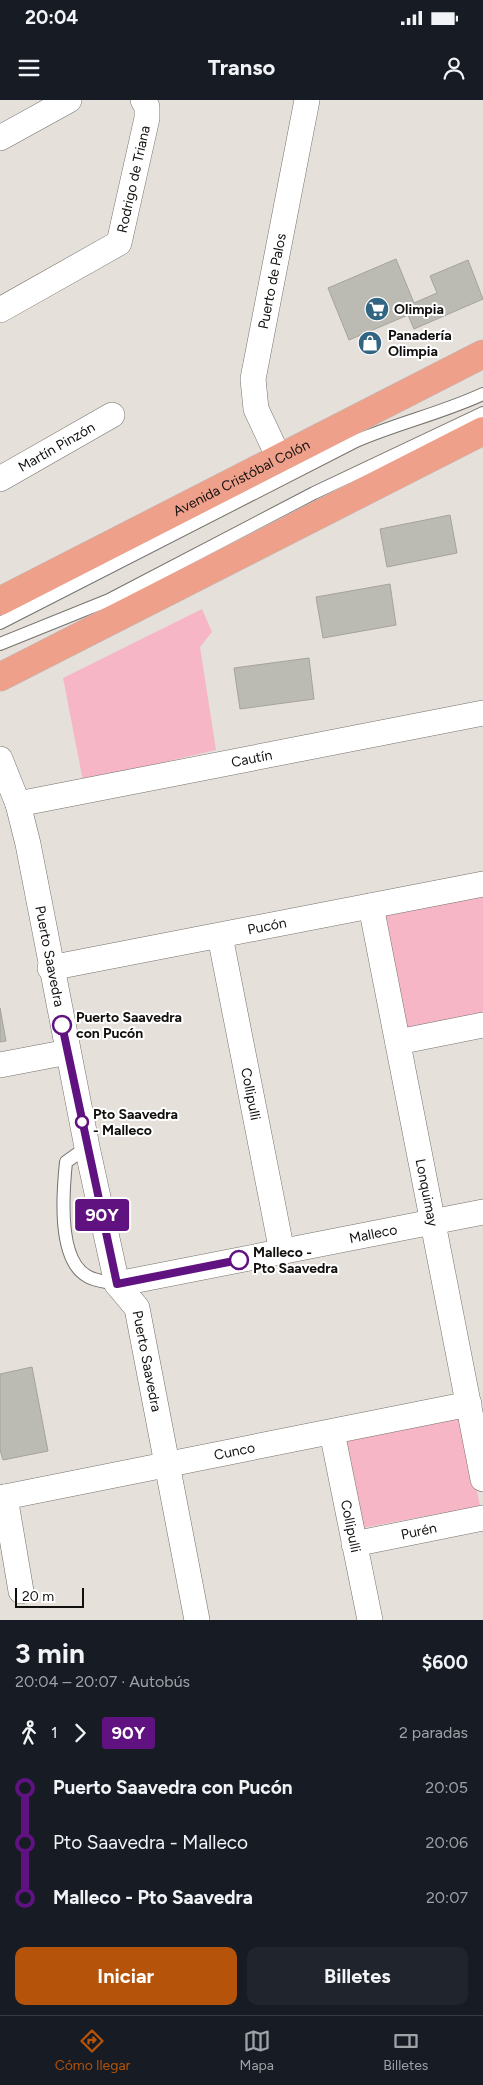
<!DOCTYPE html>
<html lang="es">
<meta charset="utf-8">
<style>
body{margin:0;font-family:Figtree,sans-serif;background:#20242c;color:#f1f3f6;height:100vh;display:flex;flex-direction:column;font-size:19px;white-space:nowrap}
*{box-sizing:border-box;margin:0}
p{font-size:16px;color:#9ea1a6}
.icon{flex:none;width:28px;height:28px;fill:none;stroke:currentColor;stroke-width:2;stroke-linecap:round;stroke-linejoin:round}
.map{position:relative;height:1520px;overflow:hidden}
.sheet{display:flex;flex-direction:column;background:#171b24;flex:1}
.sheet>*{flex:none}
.badge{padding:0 10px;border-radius:4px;font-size:18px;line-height:32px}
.scale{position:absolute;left:15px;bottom:12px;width:69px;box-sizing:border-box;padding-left:5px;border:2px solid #12100e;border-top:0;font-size:14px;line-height:18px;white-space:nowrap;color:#12100e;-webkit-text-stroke:4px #fff;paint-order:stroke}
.map>.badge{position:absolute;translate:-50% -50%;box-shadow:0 0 0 2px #fff}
.legs{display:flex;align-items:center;gap:8px;height:55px;padding:0 15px;font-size:16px}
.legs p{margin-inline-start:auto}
.summary{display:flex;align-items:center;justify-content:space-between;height:85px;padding:0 15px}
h1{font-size:28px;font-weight:700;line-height:38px}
.button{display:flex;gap:10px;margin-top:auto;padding:10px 15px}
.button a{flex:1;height:58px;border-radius:10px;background:#b45309;color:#fff;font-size:20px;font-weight:700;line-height:58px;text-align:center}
.button a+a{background:#20242c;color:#f1f3f6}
ul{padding:0 15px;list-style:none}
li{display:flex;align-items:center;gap:18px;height:55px;font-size:19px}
li i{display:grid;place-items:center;width:8px;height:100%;margin:0 6px;background:currentColor}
li i::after{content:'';width:12px;height:12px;margin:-6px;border:4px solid;border-radius:50%;background:#171b24}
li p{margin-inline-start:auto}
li:first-child i{background:linear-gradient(#0000 50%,currentColor 0)}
li:last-child i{background:linear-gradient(currentColor 50%,#0000 0)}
.status{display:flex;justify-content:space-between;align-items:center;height:35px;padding:0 25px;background:#171b24;direction:ltr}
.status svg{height:14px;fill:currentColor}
header{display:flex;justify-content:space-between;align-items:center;height:65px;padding:0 15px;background:#171b24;font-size:22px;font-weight:700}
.menu{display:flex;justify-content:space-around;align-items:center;height:70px;border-top:1px solid #363941;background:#171b24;font-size:14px;color:#9ea1a6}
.menu a{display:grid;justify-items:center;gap:2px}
.menu .active{color:#b45309}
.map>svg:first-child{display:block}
.green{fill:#f6b6c6}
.building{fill:#bcbbb3;stroke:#a4a39c}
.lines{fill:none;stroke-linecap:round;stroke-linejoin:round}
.service-casing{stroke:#75706b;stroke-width:14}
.minor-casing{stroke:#75706b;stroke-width:26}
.primary-casing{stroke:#bdbcbc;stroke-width:29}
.service{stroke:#fff;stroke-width:12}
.minor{stroke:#fff;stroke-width:25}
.primary{stroke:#efa08b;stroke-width:28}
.line-1-casing{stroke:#fff;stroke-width:11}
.line-1{stroke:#5f1280;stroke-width:8}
.stop-1-dot{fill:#fff;stroke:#5f1280;stroke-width:2.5}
.labels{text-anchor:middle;stroke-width:4;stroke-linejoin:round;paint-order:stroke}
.street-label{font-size:14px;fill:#12100e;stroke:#fff}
.poi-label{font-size:14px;font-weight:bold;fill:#12100e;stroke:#fff;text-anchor:start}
.stop-label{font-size:14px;font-weight:bold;fill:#12100e;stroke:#fff;text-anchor:start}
</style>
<div class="status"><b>20:04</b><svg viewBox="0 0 49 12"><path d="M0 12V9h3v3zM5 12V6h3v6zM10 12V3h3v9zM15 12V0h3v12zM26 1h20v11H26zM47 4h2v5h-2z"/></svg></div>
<header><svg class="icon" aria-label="menu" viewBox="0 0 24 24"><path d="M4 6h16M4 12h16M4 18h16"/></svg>Transo<svg class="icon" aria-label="person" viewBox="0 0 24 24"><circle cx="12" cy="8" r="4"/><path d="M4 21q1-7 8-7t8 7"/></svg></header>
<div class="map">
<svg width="483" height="1520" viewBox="0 0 483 1520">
<rect width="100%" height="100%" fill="#e6e0da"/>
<path class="green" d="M202,509L212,532L200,547L216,650L83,681L63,578Z
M483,793V915L407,929L385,811Z
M461,1309L480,1406L362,1428L343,1334Z"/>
<path class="building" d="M396,159L414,203L437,193L430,176L468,160L483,199L414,229L408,215L349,240L328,188Z
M450,415L457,453L387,467L380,429Z
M390,484L396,525L323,538L316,497Z
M309,558L314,599L240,609L234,568Z
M0,908L6,941L0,942Z
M32,1267L48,1351L3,1360L0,1350V1274Z"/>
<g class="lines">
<g class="service-casing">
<path id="service" d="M0,523L356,341C398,323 442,313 483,294
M0,544L109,500L314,393L483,313
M87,1047L66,1062C63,1091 57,1159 87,1176C94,1181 108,1182 117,1184"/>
</g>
<g class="minor-casing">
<g id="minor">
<path d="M0,38L69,0"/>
<path id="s1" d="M0,210L119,143L147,18V7L143,0"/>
<path id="s2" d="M279,358L256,309L253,279L307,0"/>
<path id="s3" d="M0,379L112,315"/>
<path id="s4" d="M0,659L18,704L28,744L87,1047L117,1184L137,1208L197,1520"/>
<path id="s5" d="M18,704L483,613"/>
<path id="s6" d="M371,806L483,1379"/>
<path id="s7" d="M220,836L282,1152"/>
<path id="s8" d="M50,868L483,784"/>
<path d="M398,942L483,925"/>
<path d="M0,965L68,952"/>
<path id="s9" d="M117,1184L483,1112"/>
<path id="s10" d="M332,1332L370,1520"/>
<path d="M5,1397L21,1491"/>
<path id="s11" d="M0,1398L469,1304"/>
<path id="s12" d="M354,1444L483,1418"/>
</g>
</g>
<g class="primary-casing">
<g id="primary">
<path id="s13" d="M0,501L483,254"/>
<path d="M0,577L483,331"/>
</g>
</g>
<use href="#service" class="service"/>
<use href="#minor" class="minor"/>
<use href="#primary" class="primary"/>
</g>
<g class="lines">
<g class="line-1-casing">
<path id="line-1" d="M62,925L117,1184L239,1160"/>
</g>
<use href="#line-1" class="line-1"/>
</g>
<defs>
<g id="supermarket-disc" transform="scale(1.25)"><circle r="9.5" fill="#316581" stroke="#fff"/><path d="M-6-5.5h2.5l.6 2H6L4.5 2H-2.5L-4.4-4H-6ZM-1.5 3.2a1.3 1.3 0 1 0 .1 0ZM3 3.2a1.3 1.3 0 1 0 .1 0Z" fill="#fff"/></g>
<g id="shop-disc" transform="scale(1.25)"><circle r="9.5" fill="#316581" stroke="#fff"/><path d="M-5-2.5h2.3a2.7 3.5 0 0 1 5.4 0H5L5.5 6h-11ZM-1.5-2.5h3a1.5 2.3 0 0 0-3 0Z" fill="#fff"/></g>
</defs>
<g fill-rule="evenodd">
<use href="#supermarket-disc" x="377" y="209"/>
<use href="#shop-disc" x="370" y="243"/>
</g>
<g class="stop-1-dot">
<circle cx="62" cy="925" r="9"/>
<circle cx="82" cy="1022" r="6"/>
<circle cx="239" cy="1160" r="9"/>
</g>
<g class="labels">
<g class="street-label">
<text dy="5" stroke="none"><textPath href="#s1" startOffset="202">Rodrigo de Triana</textPath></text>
<text dy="5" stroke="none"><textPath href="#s2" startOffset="184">Puerto de Palos</textPath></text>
<text dy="5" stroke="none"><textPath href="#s3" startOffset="65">Martín Pinzón</textPath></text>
<text dy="5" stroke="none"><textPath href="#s13" startOffset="271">Avenida Cristóbal Colón</textPath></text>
<text dy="5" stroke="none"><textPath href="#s5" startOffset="238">Cautín</textPath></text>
<text dy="5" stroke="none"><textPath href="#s8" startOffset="221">Pucón</textPath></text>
<text dy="5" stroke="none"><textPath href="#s4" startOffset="204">Puerto Saavedra</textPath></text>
<text dy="5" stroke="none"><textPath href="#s7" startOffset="161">Collipulli</textPath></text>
<text dy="5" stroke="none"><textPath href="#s6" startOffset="292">Lonquimay</textPath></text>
<text dy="5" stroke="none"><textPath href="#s9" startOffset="261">Malleco</textPath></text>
<text dy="5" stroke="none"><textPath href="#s4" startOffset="624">Puerto Saavedra</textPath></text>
<text dy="5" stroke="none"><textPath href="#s11" startOffset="239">Cunco</textPath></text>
<text dy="5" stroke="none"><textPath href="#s10" startOffset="96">Collipulli</textPath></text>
<text dy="5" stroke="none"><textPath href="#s12" startOffset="66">Purén</textPath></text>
</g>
<g class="poi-label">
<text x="394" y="214">Olimpia</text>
<text x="388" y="240">Panadería<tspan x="388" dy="16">Olimpia</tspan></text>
</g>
<g class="stop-label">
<text x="76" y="922">Puerto Saavedra<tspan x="76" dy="16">con Pucón</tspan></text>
<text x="93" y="1019">Pto Saavedra<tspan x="93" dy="16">- Malleco</tspan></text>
<text x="253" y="1157">Malleco -<tspan x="253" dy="16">Pto Saavedra</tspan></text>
</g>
</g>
</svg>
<div class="scale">20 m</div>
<b class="badge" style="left:102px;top:1115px;background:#5f1280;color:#fff">90Y</b>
</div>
<section class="sheet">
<div class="summary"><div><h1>3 min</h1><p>20:04 – 20:07 · Autobús</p></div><b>$600</b></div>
<div class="legs"><svg class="icon" aria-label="walk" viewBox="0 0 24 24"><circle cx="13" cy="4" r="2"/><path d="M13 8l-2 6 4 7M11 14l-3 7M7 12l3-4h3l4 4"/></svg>1<svg class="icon" aria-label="forward" viewBox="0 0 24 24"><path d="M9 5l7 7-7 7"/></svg><b class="badge" style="background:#5f1280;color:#fff">90Y</b><p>2 paradas</p></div>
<ul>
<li><i style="color:#5f1280"></i><b>Puerto Saavedra con Pucón</b><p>20:05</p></li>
<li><i style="color:#5f1280"></i><span>Pto Saavedra - Malleco</span><p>20:06</p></li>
<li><i style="color:#5f1280"></i><b>Malleco - Pto Saavedra</b><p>20:07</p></li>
</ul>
<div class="button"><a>Iniciar</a><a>Billetes</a></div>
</section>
<nav class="menu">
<a class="active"><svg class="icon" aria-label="directions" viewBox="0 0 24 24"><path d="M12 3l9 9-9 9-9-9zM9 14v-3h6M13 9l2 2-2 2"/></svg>Cómo llegar</a>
<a><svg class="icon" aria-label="map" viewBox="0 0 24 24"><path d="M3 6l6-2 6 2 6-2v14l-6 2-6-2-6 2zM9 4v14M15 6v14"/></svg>Mapa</a>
<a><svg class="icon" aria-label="tickets" viewBox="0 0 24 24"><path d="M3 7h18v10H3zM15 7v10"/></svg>Billetes</a>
</nav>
